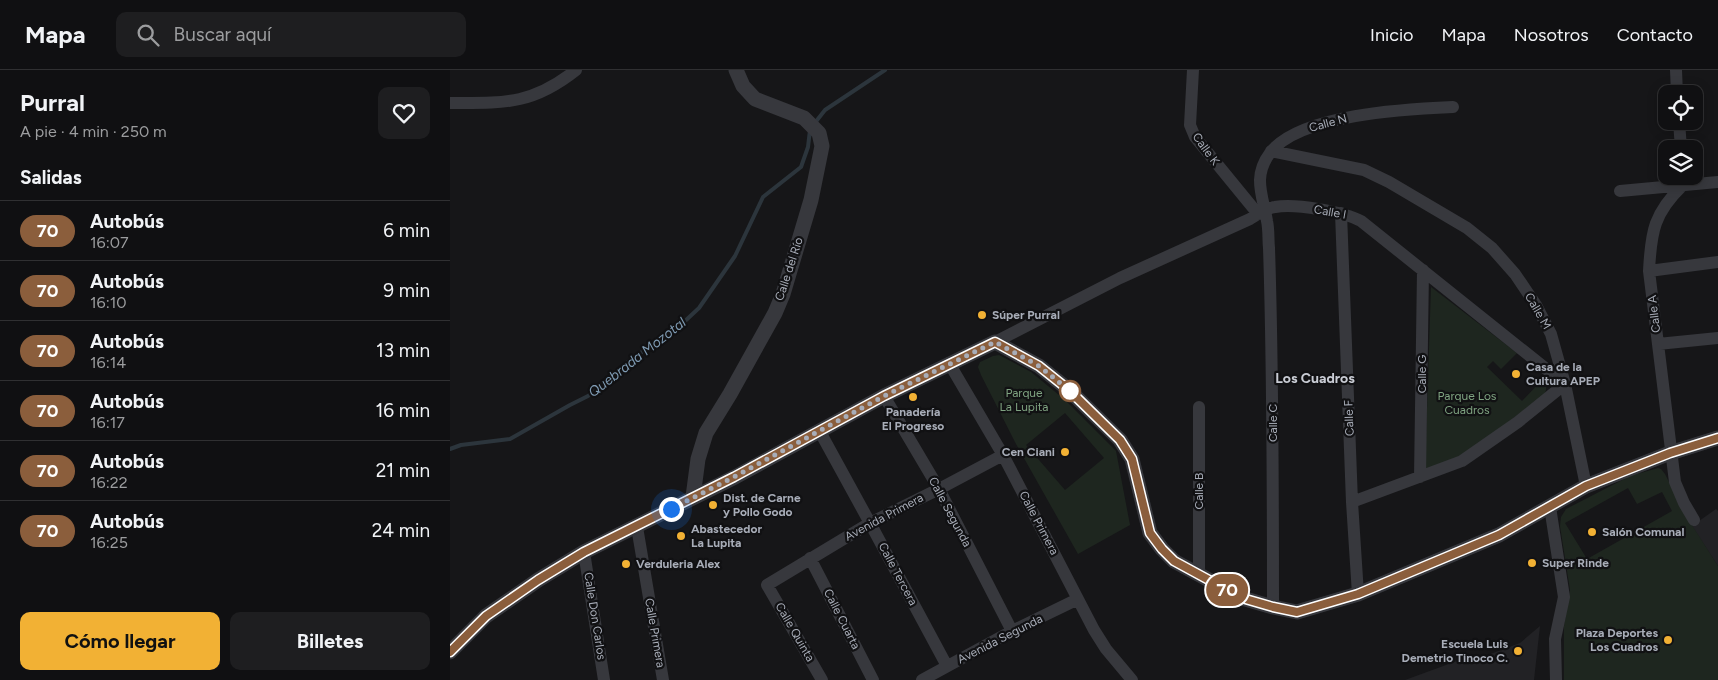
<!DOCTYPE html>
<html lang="es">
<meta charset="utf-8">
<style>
body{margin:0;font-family:Figtree,sans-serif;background:#1e1e20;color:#f1f3f6;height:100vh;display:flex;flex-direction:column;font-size:19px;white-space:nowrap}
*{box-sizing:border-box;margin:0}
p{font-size:16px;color:#9c9d9f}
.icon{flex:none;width:28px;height:28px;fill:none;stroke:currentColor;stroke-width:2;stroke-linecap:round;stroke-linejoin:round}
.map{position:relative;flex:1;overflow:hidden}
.panel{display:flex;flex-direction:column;background:#101012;width:450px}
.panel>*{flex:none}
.badge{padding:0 10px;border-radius:16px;font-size:18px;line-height:32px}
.controls{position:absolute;left:1208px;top:15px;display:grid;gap:10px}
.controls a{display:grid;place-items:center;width:45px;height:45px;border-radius:10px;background:#101012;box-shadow:0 2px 12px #0003,0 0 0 1px #303032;font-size:25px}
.you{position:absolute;width:25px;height:25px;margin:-12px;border:4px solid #fff;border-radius:50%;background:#1a73e8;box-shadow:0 0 0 8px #1a73e833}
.map>.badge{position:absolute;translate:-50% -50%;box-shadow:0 0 0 2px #fff}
h2{padding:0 20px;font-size:19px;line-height:45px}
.round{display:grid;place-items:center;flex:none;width:52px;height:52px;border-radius:10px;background:#1e1e20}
.summary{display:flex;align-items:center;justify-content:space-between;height:85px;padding:0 20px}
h1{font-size:24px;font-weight:700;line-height:38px}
.action{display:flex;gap:10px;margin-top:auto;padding:10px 20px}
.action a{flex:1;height:58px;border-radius:10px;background:#f2b134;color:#111;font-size:20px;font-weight:700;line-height:58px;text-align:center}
.action a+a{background:#1e1e20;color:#f1f3f6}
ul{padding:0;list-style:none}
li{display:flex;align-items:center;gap:15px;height:60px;padding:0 20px;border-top:1px solid #303032}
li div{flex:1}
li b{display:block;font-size:19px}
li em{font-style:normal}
li .badge{min-width:55px;font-weight:700;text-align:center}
header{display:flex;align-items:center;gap:30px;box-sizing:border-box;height:70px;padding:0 25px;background:#101012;border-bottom:1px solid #303032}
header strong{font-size:24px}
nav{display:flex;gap:28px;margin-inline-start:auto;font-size:18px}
.search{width:350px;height:45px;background:#1e1e20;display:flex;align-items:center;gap:12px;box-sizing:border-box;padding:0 18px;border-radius:10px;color:#9c9d9f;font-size:19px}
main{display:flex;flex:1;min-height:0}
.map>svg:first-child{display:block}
.built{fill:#222225}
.green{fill:#1e261f;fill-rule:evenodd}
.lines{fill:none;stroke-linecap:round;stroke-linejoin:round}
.stream{stroke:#2c353c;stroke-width:4}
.minor{stroke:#37383d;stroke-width:12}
.tertiary{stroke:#37383d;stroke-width:15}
.line-casing{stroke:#fff;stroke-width:11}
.line{stroke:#8b5e3c;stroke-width:8}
.walk{stroke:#a8adb8;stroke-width:5;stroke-dasharray:0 9}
.poi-dot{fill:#f2b134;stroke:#111113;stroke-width:2}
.stop-dot{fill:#fff;stroke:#8b5e3c;stroke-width:2.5}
.labels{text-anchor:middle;stroke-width:4.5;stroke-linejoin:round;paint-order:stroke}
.street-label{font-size:12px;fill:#a8adb8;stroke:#111113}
.poi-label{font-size:12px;font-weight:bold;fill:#a8adb8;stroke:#111113;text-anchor:start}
.park-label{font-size:12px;fill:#7fa381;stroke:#111113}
.water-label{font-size:14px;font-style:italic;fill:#7f9bb3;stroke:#111113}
.neighbourhood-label{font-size:14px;font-weight:bold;fill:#c9ccd4;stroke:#111113}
</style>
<header>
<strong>Mapa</strong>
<div class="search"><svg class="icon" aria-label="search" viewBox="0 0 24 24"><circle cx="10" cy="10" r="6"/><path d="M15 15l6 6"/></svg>Buscar aquí</div>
<nav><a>Inicio</a><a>Mapa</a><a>Nosotros</a><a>Contacto</a></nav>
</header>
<main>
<section class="panel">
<div class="summary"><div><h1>Purral</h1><p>A pie · 4 min · 250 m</p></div><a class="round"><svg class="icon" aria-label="heart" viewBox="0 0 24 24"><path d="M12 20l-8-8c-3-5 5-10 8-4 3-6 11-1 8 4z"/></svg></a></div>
<h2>Salidas</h2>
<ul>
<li><span class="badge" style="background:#8b5e3c;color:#fff">70</span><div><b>Autobús</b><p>16:07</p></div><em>6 min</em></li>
<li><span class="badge" style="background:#8b5e3c;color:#fff">70</span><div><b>Autobús</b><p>16:10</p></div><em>9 min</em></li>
<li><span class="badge" style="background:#8b5e3c;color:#fff">70</span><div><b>Autobús</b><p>16:14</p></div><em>13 min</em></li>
<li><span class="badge" style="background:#8b5e3c;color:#fff">70</span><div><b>Autobús</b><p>16:17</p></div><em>16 min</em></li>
<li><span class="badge" style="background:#8b5e3c;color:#fff">70</span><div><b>Autobús</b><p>16:22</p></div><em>21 min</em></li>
<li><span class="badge" style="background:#8b5e3c;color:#fff">70</span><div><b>Autobús</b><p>16:25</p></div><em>24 min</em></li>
</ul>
<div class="action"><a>Cómo llegar</a><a>Billetes</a></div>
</section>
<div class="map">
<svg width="1268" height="610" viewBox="0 0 1268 610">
<rect width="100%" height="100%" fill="#161618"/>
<path class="built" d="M1266,439L1268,441V496L1242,456Z
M1090,556L1084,610H955L1007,591L1027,589L1070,573Z"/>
<path class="green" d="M981,217L1067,283L1051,299L1043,291L1037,297L1072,331L1094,308C1096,315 1098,320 1093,326L1012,387L975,400Z
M549,285L581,302L615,330L666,381L680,455L628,484L566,374L531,305L528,297L530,292L543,286ZM615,343L654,388L615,420L576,375Z
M1208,398L1211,399L1215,404L1235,444L1268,496V610H1114V556L1120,520L1110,456L1111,447L1116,439L1180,406ZM1178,418L1187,434L1212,422L1222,441L1137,489L1115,453Z"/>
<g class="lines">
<path class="stream" d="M364,54L375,40L435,0
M0,379L11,375L60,369L120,335L138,326L153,315L182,288L220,265L249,238L285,186L313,127L351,97L358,77L360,60"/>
<path class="minor" d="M743,0L740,55L745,67L808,144
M1226,0L1227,24
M0,33C54,33 82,35 126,0
M1229,51L1231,79
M821,81L914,100L939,112L1017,158L1042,178L1065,204L1086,235L1101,264L1115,314L1068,352L1012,391L902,432
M1233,106V115C1204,143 1201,161 1199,201L1225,412L1234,433L1244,450
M1170,121L1268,112
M891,143L902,432L908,524
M1199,201L1268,192
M545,272L670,208L800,149C808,144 816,138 825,137C845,133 894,142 911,151L1115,314L1136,416
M1208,274L1268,268
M499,293L553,385L644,560L656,579L682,610
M434,326L489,419L562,561
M749,337V505
M369,360L420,453L497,596
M970,407L973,200
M1100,437L1114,527L1105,569L1106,610
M187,457L213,610
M134,482L154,610
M360,488L423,610
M823,537C823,417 823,298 819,178C818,169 819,160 817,151C813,126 802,107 820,83C849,44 957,39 1003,37
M372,610L317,515L420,453L489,419L553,385
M472,610L562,561L628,529"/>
<path class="tertiary" d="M243,427L248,389L256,363L280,324L325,243L333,224L361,130L372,76L369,63L354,48L305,29L293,16L286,0
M0,582L36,546L88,510L134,482L285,407L434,326L545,272L589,296L619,320L670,370L682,389L700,463L712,479L724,491L792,528L823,537L847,542L908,524L1049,465L1136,416L1220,383L1268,368"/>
</g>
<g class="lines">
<g class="line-casing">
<path id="line" d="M0,582L36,546L88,510L134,482L284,407L434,326L545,272L589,296L619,320L670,370L682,389L700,463L712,479L724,491L792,528L823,537L847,542L908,524L1049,465L1136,416L1220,383L1268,368"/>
</g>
<use href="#line" class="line"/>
<path class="walk" d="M221,439L284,407L434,326L545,272L589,296L620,321"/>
</g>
<g class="poi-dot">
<circle cx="532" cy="245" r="5"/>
<circle cx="1066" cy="304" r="5"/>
<circle cx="463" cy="327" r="5"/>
<circle cx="615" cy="382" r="5"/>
<circle cx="263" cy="435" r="5"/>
<circle cx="1142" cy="462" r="5"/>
<circle cx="231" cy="466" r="5"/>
<circle cx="1082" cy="493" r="5"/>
<circle cx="176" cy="494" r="5"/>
<circle cx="1218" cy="570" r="5"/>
<circle cx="1068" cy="581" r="5"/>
</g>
<circle class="stop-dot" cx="620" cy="321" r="10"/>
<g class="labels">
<g class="street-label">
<text transform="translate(878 53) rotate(-15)" y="4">Calle N</text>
<text transform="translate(756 79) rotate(54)" y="4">Calle K</text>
<text transform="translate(880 142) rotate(10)" y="4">Calle I</text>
<text transform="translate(339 199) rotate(-72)" y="4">Calle del Río</text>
<text transform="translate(1088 241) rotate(60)" y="4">Calle M</text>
<text transform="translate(1204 244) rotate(-97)" y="4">Calle A</text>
<text transform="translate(972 304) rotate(-90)" y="4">Calle G</text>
<text transform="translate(899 348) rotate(-92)" y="4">Calle F</text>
<text transform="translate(823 353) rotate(-90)" y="4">Calle C</text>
<text transform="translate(749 421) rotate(-90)" y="4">Calle B</text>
<text transform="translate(500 442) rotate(62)" y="4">Calle Segunda</text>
<text transform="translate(434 447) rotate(-28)" y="4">Avenida Primera</text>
<text transform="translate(589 453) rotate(62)" y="4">Calle Primera</text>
<text transform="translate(448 504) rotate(62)" y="4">Calle Tercera</text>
<text transform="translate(145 546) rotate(81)" y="4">Calle Don Carlos</text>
<text transform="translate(392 549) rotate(63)" y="4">Calle Cuarta</text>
<text transform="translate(345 562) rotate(60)" y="4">Calle Quinta</text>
<text transform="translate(205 563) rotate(80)" y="4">Calle Primera</text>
<text transform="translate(550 569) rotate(-27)" y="4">Avenida Segunda</text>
</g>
<g class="poi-label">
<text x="542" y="249">Súper Purral</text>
<text x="1076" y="301">Casa de la<tspan x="1076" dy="14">Cultura APEP</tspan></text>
<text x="463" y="346" text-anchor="middle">Panadería<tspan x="463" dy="14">El Progreso</tspan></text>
<text x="605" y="386" text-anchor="end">Cen Ciani</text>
<text x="273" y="432">Dist. de Carne<tspan x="273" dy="14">y Pollo Godo</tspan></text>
<text x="241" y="463">Abastecedor<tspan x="241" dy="14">La Lupita</tspan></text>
<text x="1152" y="466">Salón Comunal</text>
<text x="1092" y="497">Super Rinde</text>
<text x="186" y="498">Verduleria Alex</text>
<text x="1208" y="567" text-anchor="end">Plaza Deportes<tspan x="1208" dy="14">Los Cuadros</tspan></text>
<text x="1058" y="578" text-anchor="end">Escuela Luis<tspan x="1058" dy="14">Demetrio Tinoco C.</tspan></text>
</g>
<g class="park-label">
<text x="574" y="327">Parque<tspan x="574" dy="14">La Lupita</tspan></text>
<text x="1017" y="330">Parque Los<tspan x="1017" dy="14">Cuadros</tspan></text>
</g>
<g class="water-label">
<text transform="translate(187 287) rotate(-38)" y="5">Quebrada Mozotal</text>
</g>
<g class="neighbourhood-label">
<text x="865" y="313">Los Cuadros</text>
</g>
</g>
</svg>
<div class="controls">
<a><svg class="icon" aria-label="locate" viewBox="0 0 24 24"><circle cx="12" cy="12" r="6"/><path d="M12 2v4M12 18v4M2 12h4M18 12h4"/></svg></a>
<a><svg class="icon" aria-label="layers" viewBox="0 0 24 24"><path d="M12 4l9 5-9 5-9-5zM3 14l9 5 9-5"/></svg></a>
</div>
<div class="you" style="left:221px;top:439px"></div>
<b class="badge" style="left:777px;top:520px;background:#8b5e3c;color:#fff">70</b>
</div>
</main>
